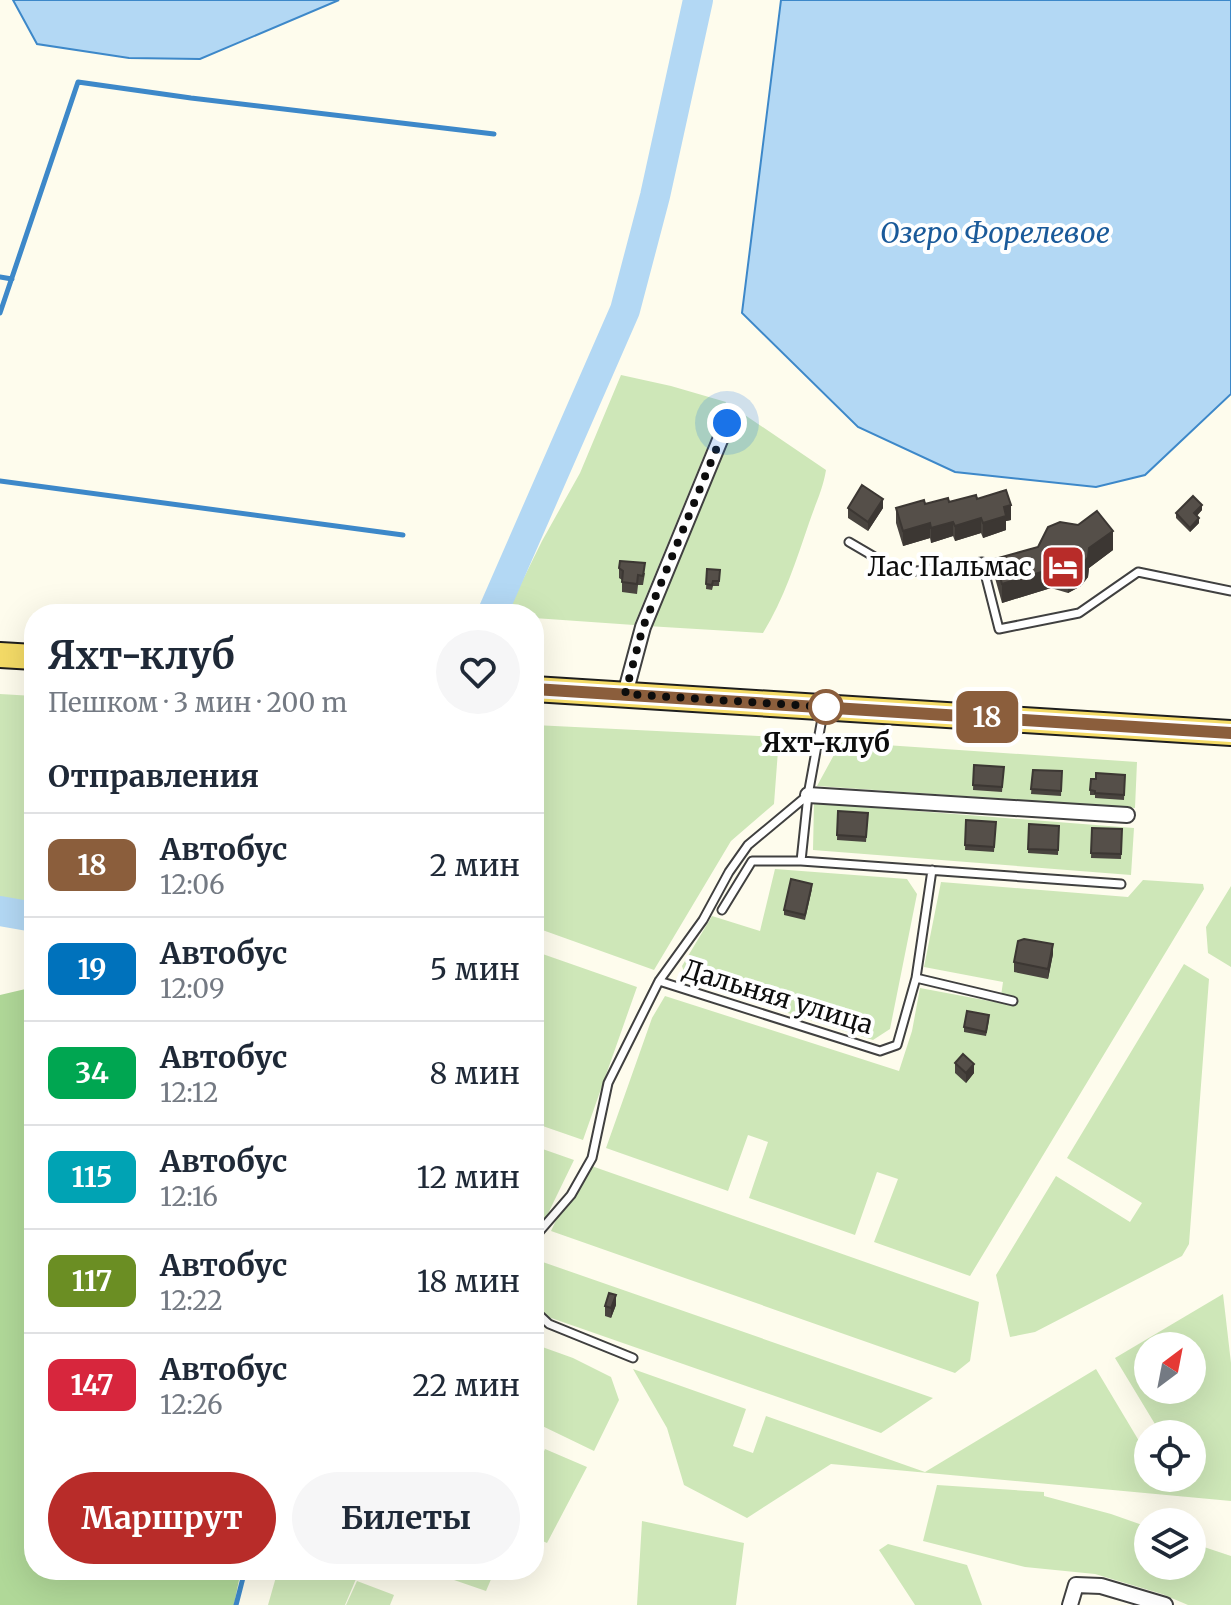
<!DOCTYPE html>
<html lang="ru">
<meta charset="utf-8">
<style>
body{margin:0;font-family:Merriweather,serif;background:#f6f6f7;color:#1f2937;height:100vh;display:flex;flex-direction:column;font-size:30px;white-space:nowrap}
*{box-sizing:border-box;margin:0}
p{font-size:26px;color:#747a83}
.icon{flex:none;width:44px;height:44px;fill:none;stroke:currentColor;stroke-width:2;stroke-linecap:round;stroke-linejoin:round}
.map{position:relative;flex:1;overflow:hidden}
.details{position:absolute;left:24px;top:604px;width:520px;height:976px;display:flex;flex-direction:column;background:#fff;border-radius:32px;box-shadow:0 8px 32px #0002}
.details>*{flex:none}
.badge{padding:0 16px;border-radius:12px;font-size:28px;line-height:52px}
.needle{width:52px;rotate:32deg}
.buttons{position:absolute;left:1134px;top:1332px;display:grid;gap:16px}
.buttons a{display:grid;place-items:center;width:72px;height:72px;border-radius:50%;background:#fff;box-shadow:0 8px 32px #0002;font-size:40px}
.you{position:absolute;width:40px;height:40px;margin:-20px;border:6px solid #fff;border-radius:50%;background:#1a73e8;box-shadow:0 0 0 12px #1a73e833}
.map>.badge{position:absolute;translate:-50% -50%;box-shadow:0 0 0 4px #fff}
h2{padding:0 24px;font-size:30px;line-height:72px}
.round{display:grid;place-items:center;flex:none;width:84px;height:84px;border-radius:42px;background:#f6f6f7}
.headline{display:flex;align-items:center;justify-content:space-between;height:136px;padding:0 24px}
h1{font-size:38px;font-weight:700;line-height:60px}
.button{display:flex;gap:16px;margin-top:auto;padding:16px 24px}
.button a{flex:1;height:92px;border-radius:48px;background:#b82c29;color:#fff;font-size:32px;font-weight:700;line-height:92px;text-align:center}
.button a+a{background:#f6f6f7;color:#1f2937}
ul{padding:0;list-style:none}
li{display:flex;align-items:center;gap:24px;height:104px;padding:0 24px;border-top:2px solid #e0e1e3}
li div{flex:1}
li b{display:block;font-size:30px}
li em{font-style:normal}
li .badge{min-width:88px;font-weight:700;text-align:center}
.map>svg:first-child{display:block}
.green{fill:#cee7b8;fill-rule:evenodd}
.forest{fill:#b0d898}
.water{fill:#b3d8f4;stroke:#3d88c9;stroke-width:2}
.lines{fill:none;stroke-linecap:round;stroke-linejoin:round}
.stream{stroke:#3d88c9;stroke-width:5}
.river{stroke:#b3d8f4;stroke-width:30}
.lane-casing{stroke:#404040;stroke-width:11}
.street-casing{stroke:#404040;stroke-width:18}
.primary-casing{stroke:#1e1e1e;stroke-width:28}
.lane{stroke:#fff;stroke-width:7}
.street{stroke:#fff;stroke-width:14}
.primary{stroke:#f4db67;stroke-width:24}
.wall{fill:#49443f}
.shaded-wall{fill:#3c3733}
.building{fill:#554f49;stroke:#3c3733;stroke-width:2}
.line-casing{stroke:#fff;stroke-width:18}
.line{stroke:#8b5e3c;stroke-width:12}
.walk{stroke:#0d0d0d;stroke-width:8;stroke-dasharray:0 14.4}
.stop-dot{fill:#fff;stroke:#8b5e3c;stroke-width:4}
.labels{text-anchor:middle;stroke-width:8;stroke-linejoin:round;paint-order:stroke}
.poi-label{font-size:26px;fill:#0d0d0d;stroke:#fff;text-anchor:end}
.stop-label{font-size:26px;font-weight:bold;fill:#0d0d0d;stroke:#fff}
.street-label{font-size:26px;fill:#0d0d0d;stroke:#fff}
.water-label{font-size:28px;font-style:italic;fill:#1a5a9a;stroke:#fff}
</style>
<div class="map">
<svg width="1231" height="1605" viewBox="0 0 1231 1605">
<rect width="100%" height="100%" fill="#fefced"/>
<path class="green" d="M621,375L671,386L726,402L634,625L534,618V614H506L542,541L580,473Z
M736,409L826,470C823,489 815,505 809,523C796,561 784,599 763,633L647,626Z
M0,694L34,696V927L0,922Z
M534,725L779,737L774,804L731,841L654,970L534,927Z
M841,742L1137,762L1135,808L817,786Z
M814,803L1134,828L1131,875L813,850Z
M775,869L907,879L917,894L890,1029L873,1040L687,981L682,966L712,916L760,931Z
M1143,880L1203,884L1204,889L970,1276L874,1242L898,1179L877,1172L855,1235L749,1198L768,1142L748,1135L728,1191L606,1148L652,1018L665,996L899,1071L912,1031L920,988L1000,1003L1003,982L924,967L941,882L1128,897Z
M1231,886V967L1208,953L1206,927Z
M534,951L637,987L583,1140L534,1123Z
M1184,964L1209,979L1189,1244L1182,1256L1035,1332L1010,1337L996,1275L1056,1176L1130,1222L1142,1203L1067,1158Z
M534,1146L574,1160L541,1228L534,1225Z
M583,1163L979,1302L970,1361L955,1373L551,1231Z
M537,1260L933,1398L881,1433L534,1312V1266Z
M1223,1294L1231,1363V1501L831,1464L747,1518L684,1485L667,1428L633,1369L746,1409L733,1446L753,1453L766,1416L925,1472L1096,1369L1148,1456V1478H1192V1434H1161L1115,1358ZM1148,1346H1192V1390H1148Z
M534,1344L573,1358L611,1377L619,1400L594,1451L534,1422Z
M545,1449L587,1467L547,1543L534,1537V1474Z
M937,1485L1044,1492V1496L1111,1514L1148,1527V1566H1192V1543L1231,1556V1605H1188L1162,1594L1095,1574L1025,1567L923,1541Z
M642,1521L744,1543L736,1605H637Z
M888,1544L967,1565L982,1605H915L879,1550Z
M278,1570H325L356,1579L345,1605H268Z
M425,1570H495L486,1591Z
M357,1581L394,1595L390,1605H346Z"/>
<path class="forest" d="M34,987V1570H241L234,1605H0V995Z"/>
<path class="water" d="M13,0H339L200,59L129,58L37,44Z
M781,0H1231V394L1145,475L1096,487L955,472L858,427L742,313Z"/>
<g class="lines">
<path class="stream" d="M0,277L12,279
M0,313L78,82L191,98L494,134
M0,481L403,535
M236,1605L245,1570"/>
<path class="river" d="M492,614L625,310L655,196L698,0
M0,911L34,917"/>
<g class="lane-casing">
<path id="lane" d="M849,542L902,573L982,562L999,629L1079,613L1138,572L1231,591
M801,861L808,795L823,713
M722,910L752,861H801L1121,884
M916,978L1013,1001
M659,981L880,1051L897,1045L916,978L932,870
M534,1242L539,1232L571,1195L592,1158L608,1083L659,981L703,920L729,872L748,845L808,795
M534,1306V1310L549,1324L633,1358"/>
</g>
<g class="street-casing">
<path id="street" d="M625,694L643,627L727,423
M808,795L1127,815
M1070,1605L1076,1585L1101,1586L1165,1605"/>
</g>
<g class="primary-casing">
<path id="primary" d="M0,655L34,657
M534,689L1231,733"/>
</g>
<use href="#lane" class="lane"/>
<use href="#street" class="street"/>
<use href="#primary" class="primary"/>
</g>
<path class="wall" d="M977,499L1011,520L1006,521V530L983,538L981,533L955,541L953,536L931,543L930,538L903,546L896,523V508Z
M848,508H883L868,531L848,518Z
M1202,510L1197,516L1199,523L1190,532L1176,518V513Z
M1113,550L1089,568L1088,577L1081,586L1068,593L1051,588L1002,603L995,578V559Z
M619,568L645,573L643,585H638L637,594L622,592V580L619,578Z
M707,569L720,570L719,586H713L712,590L706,589Z
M974,765L1004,767L1002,792L973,790Z
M1033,770L1062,771L1061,796L1031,794Z
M1125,775L1124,800L1095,798V795H1090V790L1096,779Z
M838,811L868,813L866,842L837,840Z
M966,820L996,822L994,852L965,850Z
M1029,824L1059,826L1058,855L1028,853Z
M1092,828L1122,829L1121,859L1091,858Z
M812,889L805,920L784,915V910Z
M1053,954L1048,979L1014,972V962Z
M989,1020L986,1036L964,1032V1027Z
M955,1063L974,1073L966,1083L955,1073Z
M616,1305L611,1318L605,1316V1306Z"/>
<path class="shaded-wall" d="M883,499V508L868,531V522Z
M1011,505V520L1006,521V530L983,538V523L1004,507Z
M1202,505V510L1194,518V513Z
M981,518V533L955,541V526Z
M1199,518V523L1190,532V528Z
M953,522V536L931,543V528Z
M930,523V538L903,546V531Z
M1113,531V550L1089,568L1088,577L1081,586L1068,593V574L1089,548Z
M1051,569V588L1002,603V584Z
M1053,944V954L1048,979V969Z
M974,1064V1073L966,1083V1073Z
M616,1295V1305L611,1318V1308Z"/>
<path class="building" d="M862,485L883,499L868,522L848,508Z
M1006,490L1011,505L1004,507L1006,516L983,523L981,518L955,526L953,522L931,528L930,523L903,531L896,508L924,500L925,504L948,498L949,502L976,495L977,499Z
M1193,496L1202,505L1194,513L1199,518L1190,528L1176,513Z
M1097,511L1113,531L1089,548L1088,557L1081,567L1068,574L1051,569L1002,584L995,559L1038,547L1048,527L1060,522L1078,525Z
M620,561L645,563L643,576L638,575L637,584L622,582L623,571L619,568Z
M707,569L720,570L719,581H713L712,585L706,584Z
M974,765L1004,767L1002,787L973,785Z
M1033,770L1062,771L1061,791L1031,789Z
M1096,773L1125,775L1124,795L1095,793V791L1090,790L1091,779H1096Z
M838,811L868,813L866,837L837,835Z
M966,820L996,822L994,847L965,845Z
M1029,824L1059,826L1058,850L1028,849Z
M1092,828L1122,829L1121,854L1091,853Z
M791,879L812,884L805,915L784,910Z
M1024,939L1053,944L1048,969L1014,962L1018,941Z
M967,1011L989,1015L986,1032L964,1027Z
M963,1054L974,1064L966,1073L955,1063Z
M609,1293L616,1295L611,1308L605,1306Z"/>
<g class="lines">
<g class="line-casing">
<path id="line" d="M534,689L1231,733"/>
</g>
<use href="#line" class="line"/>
<path class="walk" d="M727,423L643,627L625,694L826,707"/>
</g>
<defs>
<g id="hotel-square" transform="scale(2.3)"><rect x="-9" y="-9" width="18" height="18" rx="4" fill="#b82c29" stroke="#fff"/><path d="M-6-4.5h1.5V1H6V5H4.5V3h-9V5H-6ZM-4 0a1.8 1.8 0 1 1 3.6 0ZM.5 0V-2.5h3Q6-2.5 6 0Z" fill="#fff"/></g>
</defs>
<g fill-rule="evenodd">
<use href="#hotel-square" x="1063" y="567"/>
</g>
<circle class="stop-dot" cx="826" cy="707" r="16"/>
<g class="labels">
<g class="poi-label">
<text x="1032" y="576">Лас Пальмас</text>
</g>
<g class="stop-label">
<text x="826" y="752">Яхт-клуб</text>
</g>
<g class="street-label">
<text transform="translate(778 997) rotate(17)" y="9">Дальняя улица</text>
</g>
<g class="water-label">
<text x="995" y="243">Озеро Форелевое</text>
</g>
</g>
</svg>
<div class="buttons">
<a><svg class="needle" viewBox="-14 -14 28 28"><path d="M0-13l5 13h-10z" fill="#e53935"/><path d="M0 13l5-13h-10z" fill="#747a83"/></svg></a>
<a><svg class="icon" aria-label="locate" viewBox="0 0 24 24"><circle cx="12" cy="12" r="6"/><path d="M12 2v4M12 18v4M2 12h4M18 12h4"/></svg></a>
<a><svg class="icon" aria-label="layers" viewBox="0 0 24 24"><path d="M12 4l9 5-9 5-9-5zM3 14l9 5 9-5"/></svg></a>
</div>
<div class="you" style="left:727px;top:423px"></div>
<b class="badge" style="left:987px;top:717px;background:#8b5e3c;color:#fff">18</b>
<section class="details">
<div class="headline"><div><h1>Яхт-клуб</h1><p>Пешком · 3 мин · 200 m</p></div><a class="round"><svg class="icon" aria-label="heart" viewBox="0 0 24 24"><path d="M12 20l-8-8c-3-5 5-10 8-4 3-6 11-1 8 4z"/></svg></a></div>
<h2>Отправления</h2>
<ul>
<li><span class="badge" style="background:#8b5e3c;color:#fff">18</span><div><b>Автобус</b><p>12:06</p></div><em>2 мин</em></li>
<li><span class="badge" style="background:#0072bc;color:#fff">19</span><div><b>Автобус</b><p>12:09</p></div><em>5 мин</em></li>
<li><span class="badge" style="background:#00a651;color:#fff">34</span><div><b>Автобус</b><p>12:12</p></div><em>8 мин</em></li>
<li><span class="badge" style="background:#00a3b4;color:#fff">115</span><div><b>Автобус</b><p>12:16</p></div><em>12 мин</em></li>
<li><span class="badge" style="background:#6b8e23;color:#fff">117</span><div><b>Автобус</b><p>12:22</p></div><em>18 мин</em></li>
<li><span class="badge" style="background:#d7263d;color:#fff">147</span><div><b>Автобус</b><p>12:26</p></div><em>22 мин</em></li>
</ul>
<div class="button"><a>Маршрут</a><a>Билеты</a></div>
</section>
</div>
